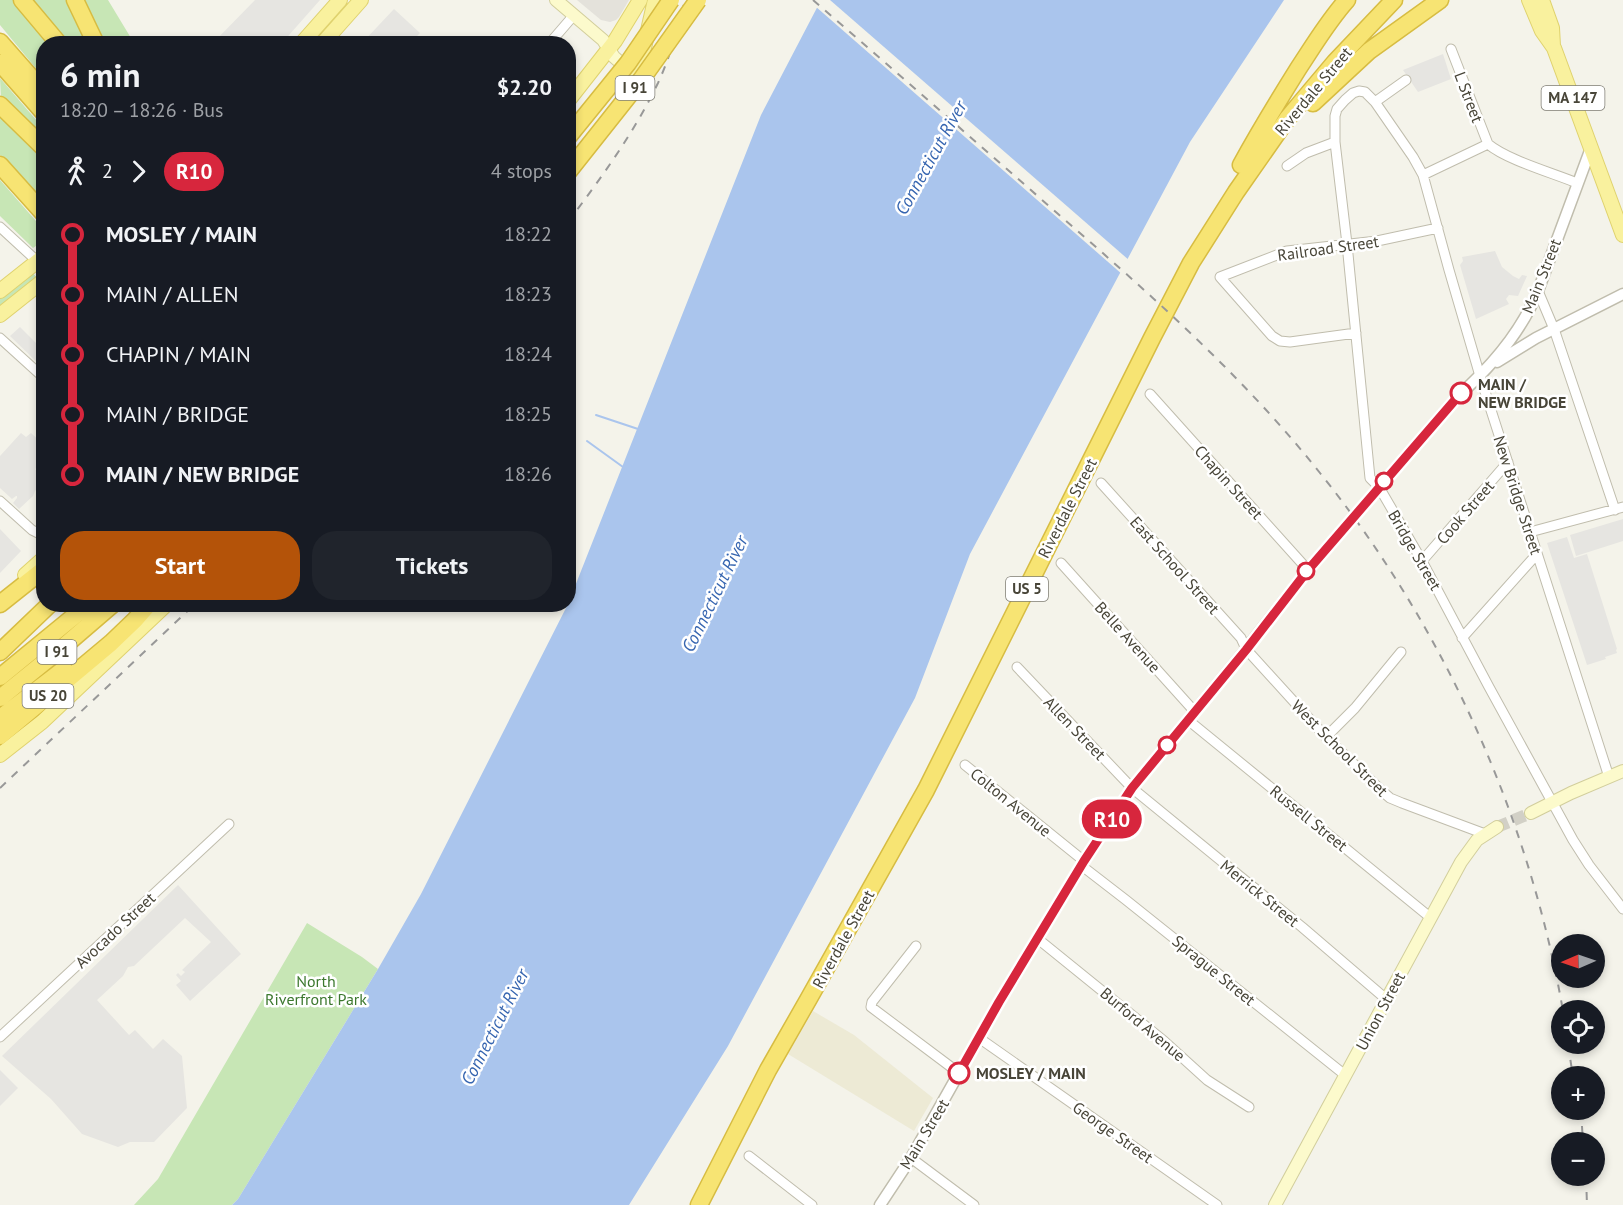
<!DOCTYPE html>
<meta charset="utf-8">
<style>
body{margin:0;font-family:"PT Sans",sans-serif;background:#20242c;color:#f1f3f6;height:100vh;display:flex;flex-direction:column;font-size:22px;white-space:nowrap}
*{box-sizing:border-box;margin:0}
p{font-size:20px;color:#9ea1a6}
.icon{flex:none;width:33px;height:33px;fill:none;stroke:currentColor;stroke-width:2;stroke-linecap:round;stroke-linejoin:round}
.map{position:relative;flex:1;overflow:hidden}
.sheet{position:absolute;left:36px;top:36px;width:540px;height:576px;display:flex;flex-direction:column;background:#171b24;border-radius:24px;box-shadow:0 3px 9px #0003}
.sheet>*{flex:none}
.badge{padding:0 12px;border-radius:20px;font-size:21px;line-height:39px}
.needle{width:39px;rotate:268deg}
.fabs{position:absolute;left:1551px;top:934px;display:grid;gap:12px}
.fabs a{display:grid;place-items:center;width:54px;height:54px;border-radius:50%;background:#171b24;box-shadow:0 3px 9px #0003;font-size:30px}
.map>.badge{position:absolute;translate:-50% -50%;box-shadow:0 0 0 3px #fff}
.legs{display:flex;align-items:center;gap:9px;height:66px;padding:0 24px;font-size:20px}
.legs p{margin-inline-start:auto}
.head{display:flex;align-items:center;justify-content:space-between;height:102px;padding:0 24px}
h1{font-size:33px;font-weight:700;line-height:45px}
.cta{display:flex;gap:12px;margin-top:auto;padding:12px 24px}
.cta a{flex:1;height:69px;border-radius:24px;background:#b45309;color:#fff;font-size:24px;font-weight:700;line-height:69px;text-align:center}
.cta a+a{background:#20242c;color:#f1f3f6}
ul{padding:0 24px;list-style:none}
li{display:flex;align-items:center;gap:21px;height:60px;font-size:22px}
li i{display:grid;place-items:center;width:9px;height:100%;margin:0 8px;background:currentColor}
li i::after{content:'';width:15px;height:15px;margin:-8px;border:4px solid;border-radius:50%;background:#171b24}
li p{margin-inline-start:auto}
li:first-child i{background:linear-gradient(#0000 50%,currentColor 0)}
li:last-child i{background:linear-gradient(currentColor 50%,#0000 0)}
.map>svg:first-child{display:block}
.industrial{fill:#e4e2db}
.education{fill:#edead5}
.green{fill:#c7e6b5}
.parking{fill:#e6e5e1}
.water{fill:#aac5ed}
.pier{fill:#f4f3ea}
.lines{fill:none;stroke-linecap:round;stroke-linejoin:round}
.stream{stroke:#aac5ed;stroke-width:2}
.secondary-tunnel{stroke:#d2d0c6;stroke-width:12;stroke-dasharray:12 6;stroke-linecap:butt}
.minor-casing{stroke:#c0bdad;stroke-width:11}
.tertiary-casing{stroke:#c0bdad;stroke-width:13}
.secondary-casing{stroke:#d2ce9c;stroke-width:14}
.primary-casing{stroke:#dfd26e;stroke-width:16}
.motorway-casing{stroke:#d7bc42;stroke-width:19}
.minor{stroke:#fff;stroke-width:9}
.tertiary{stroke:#fff;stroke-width:10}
.secondary{stroke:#fcfacc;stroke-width:12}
.primary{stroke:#f9f19e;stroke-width:14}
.motorway{stroke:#f7e473;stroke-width:16}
.rail{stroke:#989898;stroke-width:2;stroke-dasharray:8 8;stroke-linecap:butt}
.motorway-bridge-casing{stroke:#d7bc42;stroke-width:19;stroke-linecap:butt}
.motorway-bridge{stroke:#f7e473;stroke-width:16}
.line-1-casing{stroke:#fff;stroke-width:14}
.line-1{stroke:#d7263d;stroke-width:9}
.stop-1-dot{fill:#fff;stroke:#d7263d;stroke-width:3}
.labels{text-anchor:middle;stroke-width:5;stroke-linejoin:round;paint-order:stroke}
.shield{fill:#fff;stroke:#7f7d74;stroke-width:1.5}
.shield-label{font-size:15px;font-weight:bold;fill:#484538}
.street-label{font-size:16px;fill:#484538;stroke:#fff}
.stop-label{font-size:16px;font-weight:bold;fill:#484538;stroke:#fff;text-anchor:start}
.park-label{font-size:16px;fill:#3c782e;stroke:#fff}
.water-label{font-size:18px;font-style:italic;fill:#3665b0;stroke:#fff}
</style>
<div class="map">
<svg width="1623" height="1205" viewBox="0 0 1623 1205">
<rect width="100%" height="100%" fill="#f4f3ea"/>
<path class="industrial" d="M577,0H629L619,17L616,20L610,22L601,20Z"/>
<path class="education" d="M813,1011L854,1035L933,1098L914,1131L788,1054Z"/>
<path class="green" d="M0,0H13L51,43L44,44L43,77L0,25Z
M33,0H69L91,43H70Z
M80,0H108L134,43H101Z
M0,78L43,128V142L1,99Z
M0,111L43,155V205L0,155Z
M0,180L43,229V241L33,248L0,216Z
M32,272L38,279L0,309V297Z
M307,923L362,957L378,969L238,1199L232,1205H134L158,1179Z"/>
<path class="parking" d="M255,0H320L282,43H213Z
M394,9L420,33L410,43H362Z
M1443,54L1451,79L1418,92L1403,70Z
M1495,251L1502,267L1513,276L1519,279L1522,275L1527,276L1518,296L1509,295L1506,299L1509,304L1476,319L1460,265L1463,261L1462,257Z
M20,327L43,350V368L10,336Z
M21,433L26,437L31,433L43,444L44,462L35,469L42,477V483L35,491L33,496L19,509L13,503L17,498V496H16L12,499L0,488V456Z
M1623,519V541L1576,556L1570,535Z
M0,529L21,551L0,573Z
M1567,537L1574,558L1587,554L1617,649L1616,650L1617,653L1605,657L1606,659L1587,665L1547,543Z
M178,885L241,954L190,1001L176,985L181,981L176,975L178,973L181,976L185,972L182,970L211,942L185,918L134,966L128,967L123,976L97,1000L129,1035L135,1030L153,1049L163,1039L182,1056L187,1108L154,1142H130L118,1147L82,1134L51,1099L2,1056Z
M0,1070L18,1088L0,1106Z"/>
<path class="water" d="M821,0H1284L1190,142L970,554L915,698L728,1046L629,1205H232L238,1199L378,969L421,894L568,604L761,115Z"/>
<path class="pier" d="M818,0H830L1130,261L1123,275L815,6Z"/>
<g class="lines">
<path class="stream" d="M596,415L638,429
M587,441L623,467"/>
<path class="secondary-tunnel" d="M1497,827L1531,813"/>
<g class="minor-casing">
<path id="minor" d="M549,44L574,15
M1451,49L1488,144
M1375,102L1406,80
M1287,166L1306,153L1335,142
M1423,175L1488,144C1507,160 1553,173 1577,183
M0,227L37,261L41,262
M1538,291L1554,329L1615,510
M1356,333L1290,342L1280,341L1272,336L1220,277L1287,251L1377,241L1438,228
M0,338L44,378
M1150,394L1308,570
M1101,483L1241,638L1246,649L1326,737L1383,792L1390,798L1402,803L1485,834
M0,501L32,530L38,533L44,532
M1530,532L1623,507
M1422,561L1508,462
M1061,563L1195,712
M1462,638L1537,554
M1017,667L1132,788L1302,927L1386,999
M1188,720L1431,918
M1326,737L1355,708L1401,652
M965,765L1084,861
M1609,777L1480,376L1449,270L1423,175L1413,157L1375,102L1365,92L1359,91L1353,93L1345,100L1337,109L1335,116V142L1347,244L1370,478L1379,487L1422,561L1489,687L1573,840L1589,865L1623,909
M1082,866L1126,900L1345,1075
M1038,939L1164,1041L1207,1080L1249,1107
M916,946L872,1002L871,1007L959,1073
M0,1037L229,824
M979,1038L1217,1205
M749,1156L812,1205
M911,1158L974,1205"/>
</g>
<g class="tertiary-casing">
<path id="tertiary" d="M1497,362L1536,338L1623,294
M880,1205L911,1158L999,1002L1084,861L1132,788L1242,654L1308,570L1459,395C1492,366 1521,332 1538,291L1591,148"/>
</g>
<g class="secondary-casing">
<path id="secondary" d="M556,0L603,40L614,57L622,64L628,72
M1531,813L1571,793L1623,771
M1275,1205L1461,862L1477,840L1497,827"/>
</g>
<g class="primary-casing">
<path id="primary" d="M1529,0L1542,31L1554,48L1623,235
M1542,0L1552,28L1553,46
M301,44L340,0
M322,44L361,0
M626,88L641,61L655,0
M568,101L615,41L640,0
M0,291L44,256
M0,315L44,280
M25,575L44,558
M0,755L42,722L167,604"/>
</g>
<g class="motorway-casing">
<path id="motorway" d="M22,0L59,44
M75,0L96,44
M0,42L44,92
M0,63L44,113
M1313,103L1369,51L1440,0
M0,105L44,148
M0,165L44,214
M1241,165C1259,132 1278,101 1298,69C1314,45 1328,21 1347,0
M0,604L44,569
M0,652L50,604
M0,677L89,604
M0,698L63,647L113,604
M0,718L64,669
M0,736L111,643L135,620L149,604
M699,1205L768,1070L808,1000L926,790L1152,338L1191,263L1236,192L1287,119L1335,62L1394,0"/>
</g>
<use href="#minor" class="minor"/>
<use href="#tertiary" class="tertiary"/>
<use href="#secondary" class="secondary"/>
<use href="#primary" class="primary"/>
<use href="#motorway" class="motorway"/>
<path class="rail" d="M813,0C895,71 976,142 1057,213C1150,294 1243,376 1320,473C1444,627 1529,816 1563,1011
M568,222C601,178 634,133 658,83C670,57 678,28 685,0
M0,788L195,604
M1568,1044L1573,1077
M1581,1110L1583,1143
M1586,1176L1587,1205"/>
<g class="motorway-bridge-casing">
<path id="motorway-bridge" d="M568,137L628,63L671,0
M568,172L641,80L698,0"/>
</g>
<use href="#motorway-bridge" class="motorway-bridge"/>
</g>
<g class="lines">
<g class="line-1-casing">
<path id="line-1" d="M959,1073L999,1002L1084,861L1132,788L1246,650L1308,570L1461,393"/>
</g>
<use href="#line-1" class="line-1"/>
</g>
<g class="stop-1-dot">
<circle cx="1461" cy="393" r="10"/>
<circle cx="1384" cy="481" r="8"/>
<circle cx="1306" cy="571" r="8"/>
<circle cx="1167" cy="745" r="8"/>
<circle cx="959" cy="1073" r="10"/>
</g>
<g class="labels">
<g class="shield">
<rect x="615.5" y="76" width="39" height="24" rx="4.5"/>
<rect x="1541.5" y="86" width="63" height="24" rx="4.5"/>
<rect x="1006" y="577" width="42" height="24" rx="4.5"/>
<rect x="37.5" y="640" width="39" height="24" rx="4.5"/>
<rect x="22.5" y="684" width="51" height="24" rx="4.5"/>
</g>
<g class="shield-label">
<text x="635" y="93">I 91</text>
<text x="1573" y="103">MA 147</text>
<text x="1027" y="594">US 5</text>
<text x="57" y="657">I 91</text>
<text x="48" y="701">US 20</text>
</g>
<g class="street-label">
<text transform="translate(1313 91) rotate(-50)" y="6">Riverdale Street</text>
<text transform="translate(1469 97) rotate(69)" y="6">L Street</text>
<text transform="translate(1328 248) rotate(-8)" y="6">Railroad Street</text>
<text transform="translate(1541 276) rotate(-68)" y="6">Main Street</text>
<text transform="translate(1229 482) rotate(48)" y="6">Chapin Street</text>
<text transform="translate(1518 495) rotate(72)" y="6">New Bridge Street</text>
<text transform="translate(1067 508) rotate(-63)" y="6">Riverdale Street</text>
<text transform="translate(1465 512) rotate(-49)" y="6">Cook Street</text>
<text transform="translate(1415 550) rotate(60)" y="6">Bridge Street</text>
<text transform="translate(1175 565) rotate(48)" y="6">East School Street</text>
<text transform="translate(1128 637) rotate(48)" y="6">Belle Avenue</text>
<text transform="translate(1075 728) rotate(46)" y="6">Allen Street</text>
<text transform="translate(1340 748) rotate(45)" y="6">West School Street</text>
<text transform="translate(1011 802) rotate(39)" y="6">Colton Avenue</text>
<text transform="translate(1309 818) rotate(39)" y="6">Russell Street</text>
<text transform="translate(1260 893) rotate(39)" y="6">Merrick Street</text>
<text transform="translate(115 930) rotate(-43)" y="6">Avocado Street</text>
<text transform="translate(843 939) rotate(-61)" y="6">Riverdale Street</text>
<text transform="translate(1214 970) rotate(39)" y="6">Sprague Street</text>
<text transform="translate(1380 1011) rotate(-62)" y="6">Union Street</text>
<text transform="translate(1143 1024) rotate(40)" y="6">Burford Avenue</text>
<text transform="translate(1113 1132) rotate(35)" y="6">George Street</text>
<text transform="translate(924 1134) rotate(-59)" y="6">Main Street</text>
</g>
<g class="stop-label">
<text x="1478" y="390">MAIN /<tspan x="1478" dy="18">NEW BRIDGE</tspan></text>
<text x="976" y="1079">MOSLEY / MAIN</text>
</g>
<g class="park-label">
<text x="316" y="987">North<tspan x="316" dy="18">Riverfront Park</tspan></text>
</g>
<g class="water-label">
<text transform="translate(931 158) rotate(-61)" y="6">Connecticut River</text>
<text transform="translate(715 594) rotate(-64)" y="6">Connecticut River</text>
<text transform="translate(495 1027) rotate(-63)" y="6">Connecticut River</text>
</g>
</g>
</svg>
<div class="fabs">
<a><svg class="needle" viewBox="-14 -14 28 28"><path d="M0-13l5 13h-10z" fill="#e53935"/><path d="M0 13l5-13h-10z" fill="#9ea1a6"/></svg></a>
<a><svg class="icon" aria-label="locate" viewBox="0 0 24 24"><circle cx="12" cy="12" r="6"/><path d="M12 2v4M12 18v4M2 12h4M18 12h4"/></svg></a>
<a>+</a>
<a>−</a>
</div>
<b class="badge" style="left:1112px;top:819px;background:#d7263d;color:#fff">R10</b>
<section class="sheet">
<div class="head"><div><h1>6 min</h1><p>18:20 – 18:26 · Bus</p></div><b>$2.20</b></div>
<div class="legs"><svg class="icon" aria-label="walk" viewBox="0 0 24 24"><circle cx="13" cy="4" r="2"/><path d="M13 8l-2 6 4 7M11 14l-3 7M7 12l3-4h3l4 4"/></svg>2<svg class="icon" aria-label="forward" viewBox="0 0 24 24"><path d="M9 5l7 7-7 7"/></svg><b class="badge" style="background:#d7263d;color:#fff">R10</b><p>4 stops</p></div>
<ul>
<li><i style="color:#d7263d"></i><b>MOSLEY / MAIN</b><p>18:22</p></li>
<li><i style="color:#d7263d"></i><span>MAIN / ALLEN</span><p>18:23</p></li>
<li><i style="color:#d7263d"></i><span>CHAPIN / MAIN</span><p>18:24</p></li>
<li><i style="color:#d7263d"></i><span>MAIN / BRIDGE</span><p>18:25</p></li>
<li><i style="color:#d7263d"></i><b>MAIN / NEW BRIDGE</b><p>18:26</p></li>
</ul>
<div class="cta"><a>Start</a><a>Tickets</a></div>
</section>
</div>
